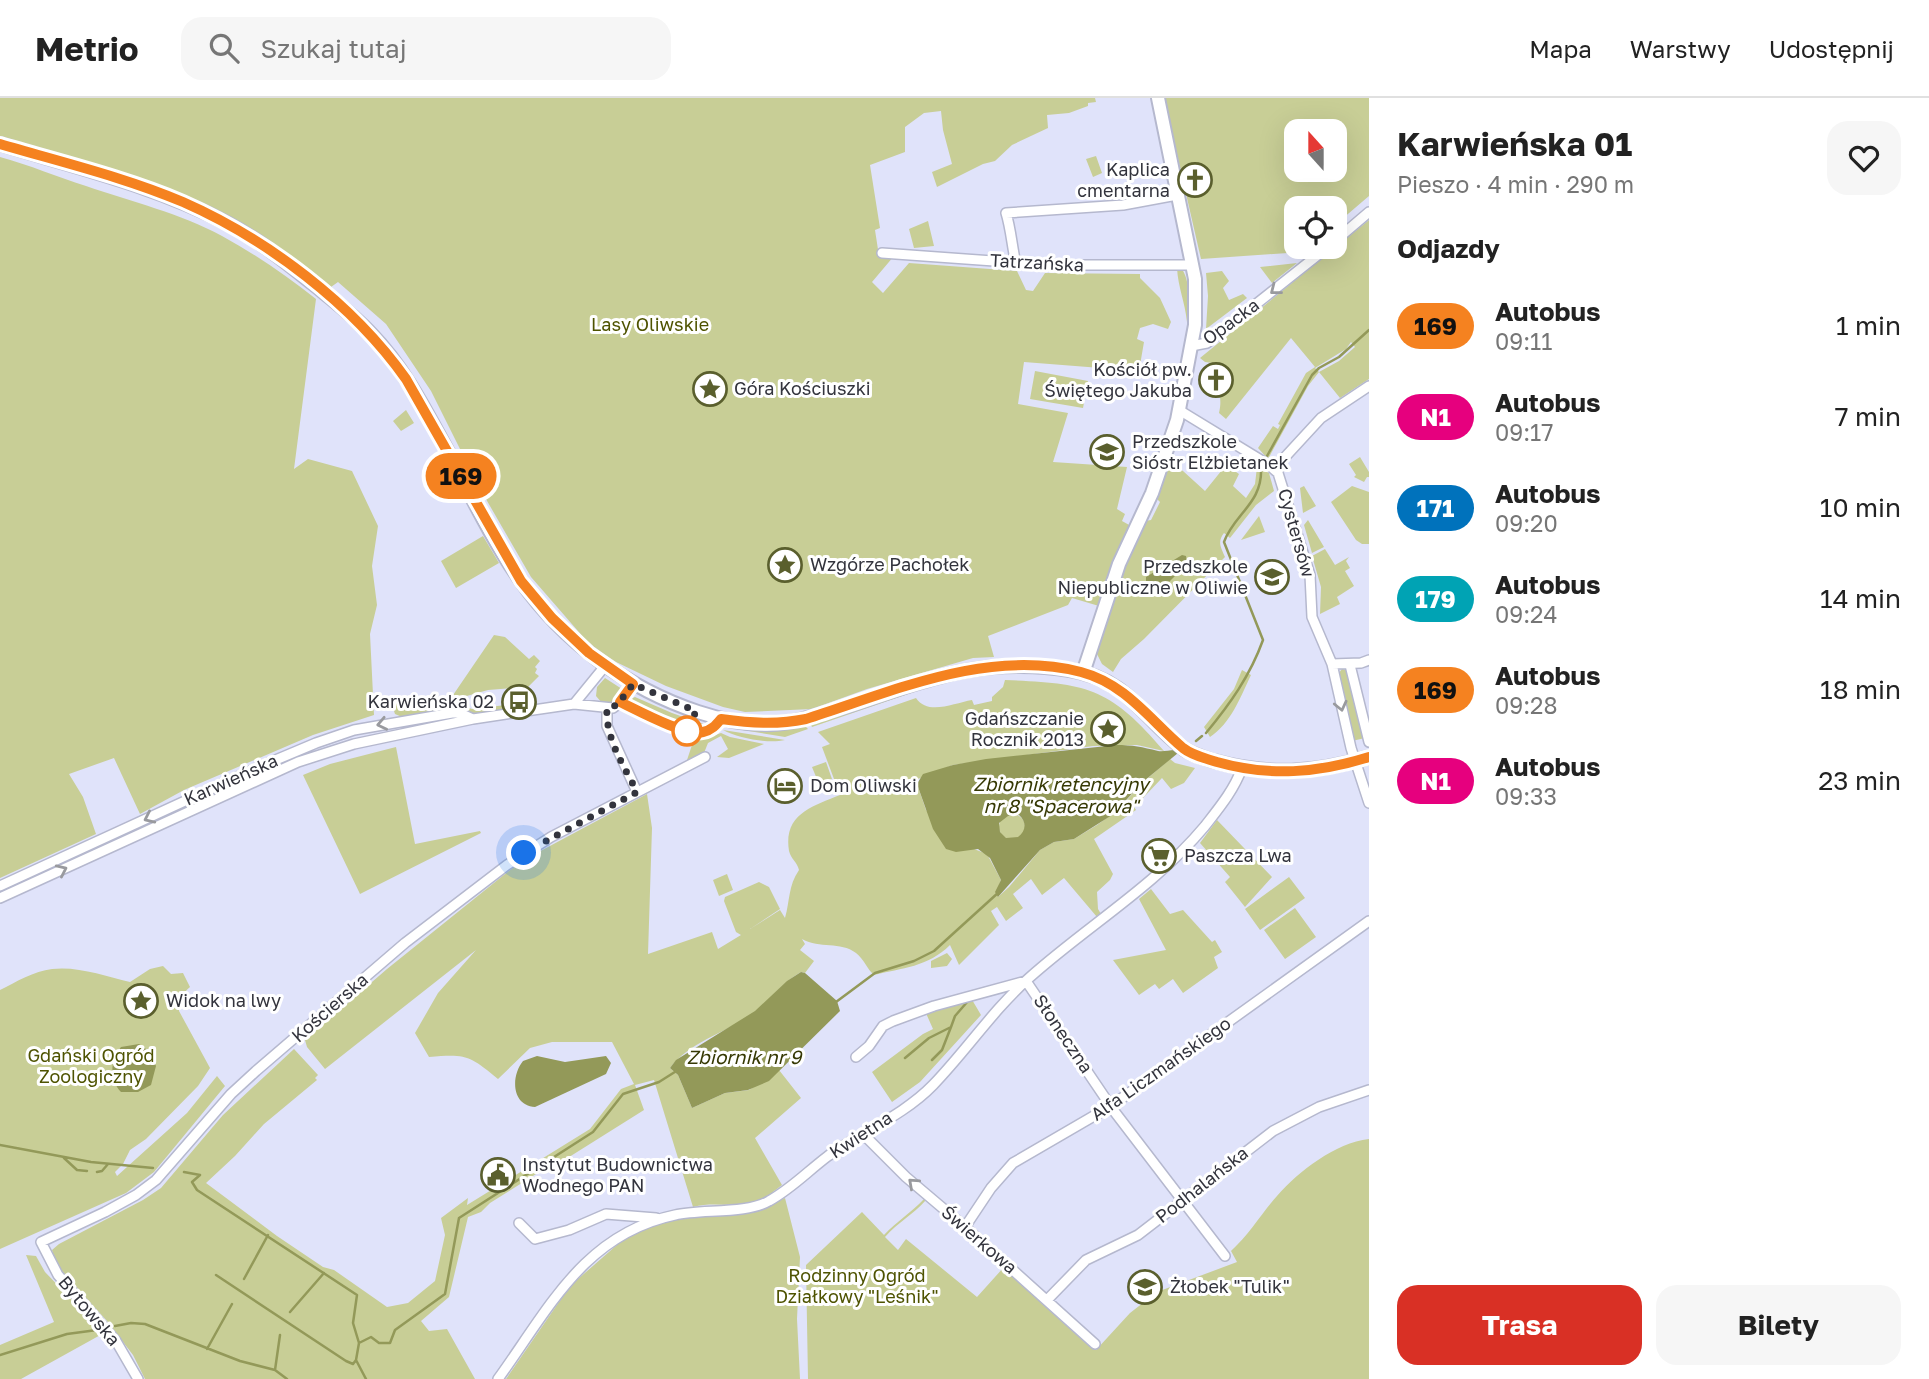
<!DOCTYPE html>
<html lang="pl">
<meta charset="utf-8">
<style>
body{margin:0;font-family:"Golos Text",sans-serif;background:#f6f6f6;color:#222;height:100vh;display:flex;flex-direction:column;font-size:26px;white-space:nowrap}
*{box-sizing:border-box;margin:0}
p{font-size:23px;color:#767676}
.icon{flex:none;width:38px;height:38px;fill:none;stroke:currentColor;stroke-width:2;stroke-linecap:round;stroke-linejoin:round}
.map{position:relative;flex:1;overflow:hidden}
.side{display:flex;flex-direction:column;background:#fff;width:560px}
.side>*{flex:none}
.badge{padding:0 14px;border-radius:23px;font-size:24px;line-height:46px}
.needle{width:46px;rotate:339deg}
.buttons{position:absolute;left:1284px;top:21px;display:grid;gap:14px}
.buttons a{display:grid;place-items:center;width:63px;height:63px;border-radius:14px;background:#fff;box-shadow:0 7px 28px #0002;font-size:35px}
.you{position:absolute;width:35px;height:35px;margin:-18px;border:5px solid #fff;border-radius:50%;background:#1a73e8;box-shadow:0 0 0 10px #1a73e833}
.map>.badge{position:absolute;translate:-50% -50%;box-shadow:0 0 0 4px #fff}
h2{padding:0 28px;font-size:26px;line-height:63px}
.round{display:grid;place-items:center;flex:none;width:74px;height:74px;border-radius:21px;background:#f6f6f6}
.summary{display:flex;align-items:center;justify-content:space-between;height:119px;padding:0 28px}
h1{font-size:33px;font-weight:700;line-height:52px}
.action{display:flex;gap:14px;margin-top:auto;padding:14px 28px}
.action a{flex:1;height:80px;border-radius:21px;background:#d93025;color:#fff;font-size:28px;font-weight:700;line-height:80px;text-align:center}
.action a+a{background:#f6f6f6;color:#222}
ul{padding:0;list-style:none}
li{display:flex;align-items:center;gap:21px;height:91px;padding:0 28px}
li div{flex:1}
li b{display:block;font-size:26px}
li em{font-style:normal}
li .badge{min-width:77px;font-weight:700;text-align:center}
header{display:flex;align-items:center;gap:42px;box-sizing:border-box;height:98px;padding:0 35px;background:#fff;border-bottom:2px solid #e0e0e0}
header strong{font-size:33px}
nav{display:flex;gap:38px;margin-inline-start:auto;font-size:24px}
.search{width:490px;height:63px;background:#f6f6f6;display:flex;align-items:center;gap:18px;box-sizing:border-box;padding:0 24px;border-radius:21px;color:#767676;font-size:26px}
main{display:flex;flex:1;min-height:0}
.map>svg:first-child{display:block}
.green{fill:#c8ce96;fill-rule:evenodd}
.water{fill:#939959;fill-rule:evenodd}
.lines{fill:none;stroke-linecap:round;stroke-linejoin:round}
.stream{stroke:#939959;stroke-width:2.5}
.street-casing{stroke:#b5b8ce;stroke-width:12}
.secondary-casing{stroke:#b5b8ce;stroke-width:16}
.street{stroke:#fff;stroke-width:9}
.secondary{stroke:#fff;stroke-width:12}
.oneway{stroke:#999a9e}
.line-casing{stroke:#fff;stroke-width:16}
.line{stroke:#f58220;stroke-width:10}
.walk{stroke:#33343d;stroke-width:7;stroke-dasharray:0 12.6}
.stop-dot{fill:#fff;stroke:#f58220;stroke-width:3.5}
.labels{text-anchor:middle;stroke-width:6;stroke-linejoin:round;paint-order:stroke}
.poi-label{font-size:18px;fill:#33343d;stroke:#fff;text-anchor:start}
.street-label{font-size:18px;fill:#33343d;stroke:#fff}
.park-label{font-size:18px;fill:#4e5301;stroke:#fff}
.water-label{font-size:19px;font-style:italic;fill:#363904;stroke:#fff}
</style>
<header>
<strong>Metrio</strong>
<div class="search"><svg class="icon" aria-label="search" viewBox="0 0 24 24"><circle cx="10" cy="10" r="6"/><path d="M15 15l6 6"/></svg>Szukaj tutaj</div>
<nav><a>Mapa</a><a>Warstwy</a><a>Udostępnij</a></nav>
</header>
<main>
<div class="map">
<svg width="1369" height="1281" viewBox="0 0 1369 1281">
<rect width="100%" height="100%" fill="#e0e3fa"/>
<path class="green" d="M0,0H1095L1096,4L1088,5V8L1069,15L1047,17L1048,30L1012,47L995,63L983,66L937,89L932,74L952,66L943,32L941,13L924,15L905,29V54L870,67L880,130L875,132L879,158H894L872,184L883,195L909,165L1017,173L1026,192L1033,193L1045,175L1140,176V180L1160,200L1171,224L1168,231L1153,226L1140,230L1137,241L1144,244L1139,273L1024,264L1018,306L1068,315L1053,364L1127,369L1117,411L1125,416L1122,423L1131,428L1113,467L1099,508L1072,500L1068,507L988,538L994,559L973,560L867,591L812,611L745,614L723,609L666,588L616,564L591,548L531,479L479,389L431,293L386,226L338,184L331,189C294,161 256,133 214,112C148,77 72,59 0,39Z
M1164,0H1369V98L1335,127V110H1297V149H1309L1302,154L1201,161ZM1335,33V72H1297V33Z
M1096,58L1102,75L1093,79L1086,61Z
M0,59C30,67 57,79 86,88C132,104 180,115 222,138C255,156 287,178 316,201L294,371L308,361L352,373L378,428L372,468L377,507L370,536L374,617L313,637L184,692L140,716L114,660L69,676L83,699L96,736L0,780Z
M1369,122V281L1340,300L1319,274L1308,288L1268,361L1258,350L1273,328L1278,331L1280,327L1278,326L1306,275L1315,269L1291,240L1226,321L1219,315C1224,293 1212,298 1232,275L1222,265L1218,269L1212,265L1205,264L1200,260ZM1351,244L1355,249L1339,263L1319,274L1315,270L1346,251Z
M928,123L934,148L914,150L909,131Z
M1297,165L1272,185L1260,169Z
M1177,170L1182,171C1191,185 1189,208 1187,224C1185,204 1178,189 1177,170Z
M1222,173L1229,183L1223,190L1229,202L1243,196L1247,200L1206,231L1208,198L1206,175Z
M1035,273L1088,283L1083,310L1030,301Z
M406,312L414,325L401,333L393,323Z
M1360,359L1369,374V379H1367L1364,384L1354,379L1356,377L1349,366Z
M1168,364L1183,373L1205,393L1226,367L1239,376L1233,388L1246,400L1255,386L1257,369L1269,375L1274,393L1256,407L1230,440L1224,435C1217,444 1221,449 1225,459L1144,541L1121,561L1113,574L1102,566L1096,554L1118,485L1145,423L1151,422L1160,404L1156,400Z
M1304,388L1316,408L1303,415L1300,390Z
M1352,388L1369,394V446H1362L1356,442L1331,404Z
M1259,418L1265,434L1241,442Z
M1308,422L1324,449L1312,455L1304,427Z
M483,438L499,465L456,490L441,463Z
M1325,451L1335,467L1349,459L1346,463L1350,470L1345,473L1354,488L1337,499L1340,506L1320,516L1321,489L1312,458Z
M494,537L505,539L529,561L534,557L540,563L535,569L537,571L535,575L539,578L528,589L488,592L449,603Z
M1342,571L1347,572L1365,640L1352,643L1338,576Z
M1242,572L1251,577C1240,600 1231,625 1210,639L1204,629L1234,591Z
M605,580L622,591L610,606L602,605L596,598L597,589Z
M1005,582C1086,585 1110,589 1164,653L1137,647L1093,648L953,667L918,681L917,686L926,712L974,751L987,756L1001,782L997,792L998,799L1009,789L1040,752L1054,744L1074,741L1097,727L1119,711L1141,686L1170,661L1175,665L1195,670L1184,685L1171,691L1162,680L1143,700L1133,707L1136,712L1094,741L1113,776L1110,782L1097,794L1098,811L1101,816L1097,819L1064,780L1042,797L1031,781L1013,796L1023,810L1006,823L997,809L991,813L999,827L959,867L950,847C928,869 902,870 874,877C867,871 864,861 856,855C840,843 820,851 802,841L805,846L800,852L814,863L805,875L801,874C783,884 771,901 756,913C729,934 690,943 670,970L678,977L692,1010L725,995L749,992L779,972L801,1000L755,1040L782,1087C775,1092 767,1100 759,1103C738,1111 714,1103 693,1109L654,982L635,987L644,1012L558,1066L555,1064L490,1105L481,1114L468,1119L449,1199L421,1223L429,1233L447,1231L475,1281H145L133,1257L107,1223L57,1168L52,1152L59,1146L143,1102L161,1090L223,1017L294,951L318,977L315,980L317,982L264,1026L235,1058L206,1085L277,1138L323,1169L334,1172L387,1209L408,1205L435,1183L445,1137L441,1120L468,1100L467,1107L590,1031L621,991L634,986L612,944H552L530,950L498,981C469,957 466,956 429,959L415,935L438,895L476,852L325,971L307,949L305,942L387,871L520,764L647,696L652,730L648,856L712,834L718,851L741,837L736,834L724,803L725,799L759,784L769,789L780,811L750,831L780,812L785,820C790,803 788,788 799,772C797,764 791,761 789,753C783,716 813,708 840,697L822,649L830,646L818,634L916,600C928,618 954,605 972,602L974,607L992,603V599L1003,589Z
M912,592L914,594L812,629L811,627L813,624Z
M635,599L672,615L709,628L701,631L690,630L626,603Z
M401,602L402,607L433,602L435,608L456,605L472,611L506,607L507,610L482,617L448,611L402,619L395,616L393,610L395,604Z
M804,627L808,631L785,639L724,629L771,633Z
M723,632L785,642C768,646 738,640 723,632Z
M721,635L730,639L764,646L729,660L717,659L728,651L721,638L708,645L704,655L686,665L694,641H704Z
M396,649L415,746L480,733L481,735L360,796L303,677L330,666Z
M826,664L832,681L819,686L812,669Z
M999 729a13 13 0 1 1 26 0a13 13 0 1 1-26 0Z
M1217,722L1272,779L1245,809L1225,784L1230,779L1200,745Z
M727,776L733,792L719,798L713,782Z
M1289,779L1305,800L1260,832L1245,811Z
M1151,791L1170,816L1183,812L1212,844L1215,842L1222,854L1214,859L1218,870L1183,895L1173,881L1159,891L1155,886L1139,897L1113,862L1166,852L1139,801Z
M1295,810L1316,839L1285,861L1264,832Z
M947,855L952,861L947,868L931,870V863Z
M163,868L171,876L183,875L190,889C182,896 179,902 179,913L210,970L198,988L146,1041L130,1052L123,1066L115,1074L117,1078L187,1015L217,978L225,988L154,1074L126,1095L0,1151V892C16,884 34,873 52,871C78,868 105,878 130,884L150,871Z
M971,900L981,917L920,984L892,1004L872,974L923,936L933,931L925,913Z
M1369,1041V1281H808L806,1167L862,1114L884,1137C897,1123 911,1115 924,1101L926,1102C913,1117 898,1124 885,1139L898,1152L906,1141L977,1199L1004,1169L1096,1252L1130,1215L1157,1194L1237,1164L1231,1153C1249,1137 1261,1116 1277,1098C1299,1073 1335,1045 1369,1041Z
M785,1100L800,1159L797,1221L800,1281H506L570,1188L626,1139L644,1129L679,1120L755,1113Z
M26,1157L36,1158L45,1174L104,1235L21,1281H0V1247L54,1224Z"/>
<path class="water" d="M1182,457L1186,458L1187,466L1158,495L1149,493L1146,488V479Z
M1116,647C1133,647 1142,649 1158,653C1163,654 1169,652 1175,652L1178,655L1144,683L1112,717L1074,741L1054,744L1040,752L998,799L995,794L1001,782L990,760L978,751L956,754L946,751L933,731L917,686L923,676L953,667L986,661ZM1019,717C1027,724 1026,733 1018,739L1006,740L1000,734L999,725L1008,718Z
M801,874L805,875L837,903L840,913L769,983L748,992L725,995L692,1010L678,977L670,970L676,962L755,913L787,883Z
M139,946L150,954L156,968L151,987L138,994H121C109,981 110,963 121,949Z
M537,958L565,964L606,958L611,965L606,976L535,1009C511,1007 511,978 523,963Z"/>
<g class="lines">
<path class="stream" d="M1267,358L1312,277L1319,270L1339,259L1369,232
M1206,635C1230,606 1250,578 1263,542L1224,444C1234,416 1263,405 1261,370
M1196,643L1202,638
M836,904L875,875L914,863L934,853L999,794
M905,960L929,940L951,929L955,918L968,903
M932,962L942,952L951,929
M0,1047L91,1064L153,1070
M64,1060L77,1072L87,1073
M97,1074L102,1073L108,1066
M184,1074L200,1077L192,1084L197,1092L357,1197L353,1225L359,1245
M216,1177L346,1263L353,1266L356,1262
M244,1181L268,1137
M290,1214L324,1175
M115,1228L131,1225L145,1226L240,1263L275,1272L287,1281
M207,1251L232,1206
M0,1257L67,1236L97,1232
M275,1272L280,1237
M366,1281L356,1262L359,1245L371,1239L379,1245H390L395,1232L445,1196L459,1120L593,1034L623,996L659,984L678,972"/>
<g class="street-casing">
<path id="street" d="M1335,143L1369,114
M882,155L1048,167H1193
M1016,166C1012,149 1011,131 1006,115L1123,107L1177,97
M1191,248L1207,245L1328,149
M1179,312L1269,367L1278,375L1310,477L1312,519L1332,566L1351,650L1369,705
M1274,371L1321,320L1369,288
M1332,566L1361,565L1369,562
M1350,567L1369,644
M574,606L605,568
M607,610V628L637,694
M0,788L259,669L316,645L354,632L452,615H460L473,621
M0,800L298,664L354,646L473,621L574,606L613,610L617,607L633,586
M856,959L869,948L883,928L893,923L934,908L1026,883L1114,1013L1225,1158
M863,1036L906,1079L965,1129L1095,1246
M519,1125L535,1141L569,1132L606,1116L656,1120
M965,1129L991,1090L1013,1065L1111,1008L1369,823
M1047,1202L1086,1162L1138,1137L1273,1033L1319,1009L1369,992
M138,1281L116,1243L58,1177L41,1144L105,1114L136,1097L156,1082L231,996L256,973L405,845L507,767L551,739L705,659
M498,1281C548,1212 584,1136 675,1117C701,1111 747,1116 769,1103C791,1091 808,1073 828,1058C862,1034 904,1017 933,987C966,953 993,912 1029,880C1087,828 1154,789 1205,728C1219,710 1234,692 1242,670"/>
</g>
<g class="secondary-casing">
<path id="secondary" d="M0,46C76,69 156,88 227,125C261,143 291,168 321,192C338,206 356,220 371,236C404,270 425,312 448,354C471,397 493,443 521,483C564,544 628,591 698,614C722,622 747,627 772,626C797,625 820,616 844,609C875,599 907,587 939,579C980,567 1027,565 1070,572C1128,581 1143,620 1184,651C1193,657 1204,660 1214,663C1268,678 1316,675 1369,659
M1083,575L1119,466L1152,395L1177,322L1195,227V181L1158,0"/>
</g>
<use href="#street" class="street"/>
<use href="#secondary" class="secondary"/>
</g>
<defs><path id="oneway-chevron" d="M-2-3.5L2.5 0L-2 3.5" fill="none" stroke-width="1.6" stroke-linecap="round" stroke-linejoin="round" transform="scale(1.75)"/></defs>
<g class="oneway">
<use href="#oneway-chevron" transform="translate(1275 192) rotate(142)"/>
<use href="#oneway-chevron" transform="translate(1341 608) rotate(77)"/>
<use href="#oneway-chevron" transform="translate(382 626) rotate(168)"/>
<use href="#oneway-chevron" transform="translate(149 720) rotate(155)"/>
<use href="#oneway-chevron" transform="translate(62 772) rotate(-25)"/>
<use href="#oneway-chevron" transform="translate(913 1085) rotate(-138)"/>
</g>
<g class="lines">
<g class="line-casing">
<path id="line" d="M0,46C61,64 124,79 183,104C267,141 353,206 406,281L521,483L552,520L589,555L633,586L620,604C639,613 684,638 703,634C712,632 716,627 721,621C751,625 776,627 806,621C894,593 988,550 1081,574C1126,586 1150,622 1183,650C1193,658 1205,660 1217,664C1269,679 1318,675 1369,659"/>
</g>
<use href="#line" class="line"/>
<path class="walk" d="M524,755L637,694C624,668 605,640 607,610L617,607L633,586L696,613L687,633"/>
</g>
<defs>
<g id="church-ring" transform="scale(1.75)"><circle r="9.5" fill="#fff" stroke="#5a5f2d" stroke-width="1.5"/><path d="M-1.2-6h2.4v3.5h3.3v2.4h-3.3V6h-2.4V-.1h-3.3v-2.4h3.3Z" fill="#5a5f2d"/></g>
<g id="sight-ring" transform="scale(1.75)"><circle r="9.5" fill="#fff" stroke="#5a5f2d" stroke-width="1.5"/><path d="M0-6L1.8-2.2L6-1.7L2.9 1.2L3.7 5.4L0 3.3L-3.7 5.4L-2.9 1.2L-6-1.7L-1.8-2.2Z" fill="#5a5f2d"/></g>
<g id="school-ring" transform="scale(1.75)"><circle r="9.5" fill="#fff" stroke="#5a5f2d" stroke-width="1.5"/><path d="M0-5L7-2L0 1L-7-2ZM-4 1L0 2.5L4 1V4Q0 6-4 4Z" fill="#5a5f2d"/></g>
<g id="bus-ring" transform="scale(1.75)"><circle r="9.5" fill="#fff" stroke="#5a5f2d" stroke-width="1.5"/><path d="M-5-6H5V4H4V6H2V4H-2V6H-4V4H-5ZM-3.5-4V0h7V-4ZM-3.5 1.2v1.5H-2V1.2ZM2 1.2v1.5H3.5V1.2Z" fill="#5a5f2d"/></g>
<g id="hotel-ring" transform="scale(1.75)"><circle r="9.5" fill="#fff" stroke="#5a5f2d" stroke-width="1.5"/><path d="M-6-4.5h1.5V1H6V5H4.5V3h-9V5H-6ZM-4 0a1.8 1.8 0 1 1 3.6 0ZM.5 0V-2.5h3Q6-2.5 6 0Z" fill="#5a5f2d"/></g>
<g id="supermarket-ring" transform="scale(1.75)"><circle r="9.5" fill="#fff" stroke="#5a5f2d" stroke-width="1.5"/><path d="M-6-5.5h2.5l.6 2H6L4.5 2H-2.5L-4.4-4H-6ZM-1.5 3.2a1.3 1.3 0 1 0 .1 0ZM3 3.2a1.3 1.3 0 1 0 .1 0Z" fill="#5a5f2d"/></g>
<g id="civic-ring" transform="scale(1.75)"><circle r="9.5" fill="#fff" stroke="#5a5f2d" stroke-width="1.5"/><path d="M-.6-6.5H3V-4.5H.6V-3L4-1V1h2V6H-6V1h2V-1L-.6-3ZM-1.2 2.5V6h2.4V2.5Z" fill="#5a5f2d"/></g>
</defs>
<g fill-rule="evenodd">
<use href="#church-ring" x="1195" y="82"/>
<use href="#church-ring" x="1216" y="282"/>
<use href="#sight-ring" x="710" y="291"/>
<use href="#school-ring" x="1107" y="354"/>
<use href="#sight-ring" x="785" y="467"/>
<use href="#school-ring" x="1272" y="479"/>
<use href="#bus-ring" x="519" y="604"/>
<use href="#sight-ring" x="1108" y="631"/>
<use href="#hotel-ring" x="785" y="688"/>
<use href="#supermarket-ring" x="1159" y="758"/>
<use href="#sight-ring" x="141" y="903"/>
<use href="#civic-ring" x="498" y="1077"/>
<use href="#school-ring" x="1145" y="1189"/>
</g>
<circle class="stop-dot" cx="687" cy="633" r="14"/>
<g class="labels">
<g class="poi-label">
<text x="1170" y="78" text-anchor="end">Kaplica<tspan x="1170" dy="21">cmentarna</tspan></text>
<text x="1192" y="278" text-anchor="end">Kościół pw.<tspan x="1192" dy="21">Świętego Jakuba</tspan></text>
<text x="734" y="297">Góra Kościuszki</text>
<text x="1132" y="350">Przedszkole<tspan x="1132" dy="21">Sióstr Elżbietanek</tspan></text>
<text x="810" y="473">Wzgórze Pachołek</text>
<text x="1248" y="475" text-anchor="end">Przedszkole<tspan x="1248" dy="21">Niepubliczne w Oliwie</tspan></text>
<text x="494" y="610" text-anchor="end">Karwieńska 02</text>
<text x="1084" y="627" text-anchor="end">Gdańszczanie<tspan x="1084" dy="21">Rocznik 2013</tspan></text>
<text x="810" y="694">Dom Oliwski</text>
<text x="1184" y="764">Paszcza Lwa</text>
<text x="166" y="909">Widok na lwy</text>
<text x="522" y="1073">Instytut Budownictwa<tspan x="522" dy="21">Wodnego PAN</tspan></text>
<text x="1170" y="1195">Żłobek "Tulik"</text>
</g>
<g class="street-label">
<text transform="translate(1037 165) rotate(3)" y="6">Tatrzańska</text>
<text transform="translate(1231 224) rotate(-36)" y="6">Opacka</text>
<text transform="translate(1296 435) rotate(74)" y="6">Cystersów</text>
<text transform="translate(231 682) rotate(-24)" y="6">Karwieńska</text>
<text transform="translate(330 910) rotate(-41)" y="6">Kościerska</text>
<text transform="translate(1063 936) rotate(56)" y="6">Słoneczna</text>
<text transform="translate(1161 971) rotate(-35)" y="6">Alfa Liczmańskiego</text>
<text transform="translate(861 1037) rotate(-33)" y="6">Kwietna</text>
<text transform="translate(1202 1087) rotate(-38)" y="6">Podhalańska</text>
<text transform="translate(979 1142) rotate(41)" y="6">Świerkowa</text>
<text transform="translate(89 1213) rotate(50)" y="6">Bytowska</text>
</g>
<g class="park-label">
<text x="650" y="233">Lasy Oliwskie</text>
<text x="91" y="964">Gdański Ogród<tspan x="91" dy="21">Zoologiczny</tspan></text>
<text x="857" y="1184">Rodzinny Ogród<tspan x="857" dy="21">Działkowy "Leśnik"</tspan></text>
</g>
<g class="water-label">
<text x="1061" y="693">Zbiornik retencyjny<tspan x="1061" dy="22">nr 8 "Spacerowa"</tspan></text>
<text x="744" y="966">Zbiornik nr 9</text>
</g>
</g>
</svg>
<div class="buttons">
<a><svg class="needle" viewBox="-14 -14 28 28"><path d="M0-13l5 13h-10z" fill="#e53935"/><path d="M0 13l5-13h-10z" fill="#767676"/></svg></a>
<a><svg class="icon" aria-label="locate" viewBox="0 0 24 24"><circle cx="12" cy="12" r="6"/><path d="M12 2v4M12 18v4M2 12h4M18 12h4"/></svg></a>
</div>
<div class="you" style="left:524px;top:755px"></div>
<b class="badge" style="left:461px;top:378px;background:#f58220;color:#111">169</b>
</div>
<section class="side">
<div class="summary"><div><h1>Karwieńska 01</h1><p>Pieszo · 4 min · 290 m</p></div><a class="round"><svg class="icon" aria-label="heart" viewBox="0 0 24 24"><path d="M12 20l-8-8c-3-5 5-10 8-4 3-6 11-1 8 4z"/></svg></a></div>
<h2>Odjazdy</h2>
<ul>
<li><span class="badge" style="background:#f58220;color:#111">169</span><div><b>Autobus</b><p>09:11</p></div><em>1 min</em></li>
<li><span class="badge" style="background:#e6007e;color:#fff">N1</span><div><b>Autobus</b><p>09:17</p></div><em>7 min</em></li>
<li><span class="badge" style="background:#0072bc;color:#fff">171</span><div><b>Autobus</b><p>09:20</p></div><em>10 min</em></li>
<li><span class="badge" style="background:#00a3b4;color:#fff">179</span><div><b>Autobus</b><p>09:24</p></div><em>14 min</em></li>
<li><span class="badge" style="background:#f58220;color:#111">169</span><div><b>Autobus</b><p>09:28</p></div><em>18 min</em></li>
<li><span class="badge" style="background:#e6007e;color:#fff">N1</span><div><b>Autobus</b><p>09:33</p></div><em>23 min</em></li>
</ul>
<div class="action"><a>Trasa</a><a>Bilety</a></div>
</section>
</main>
